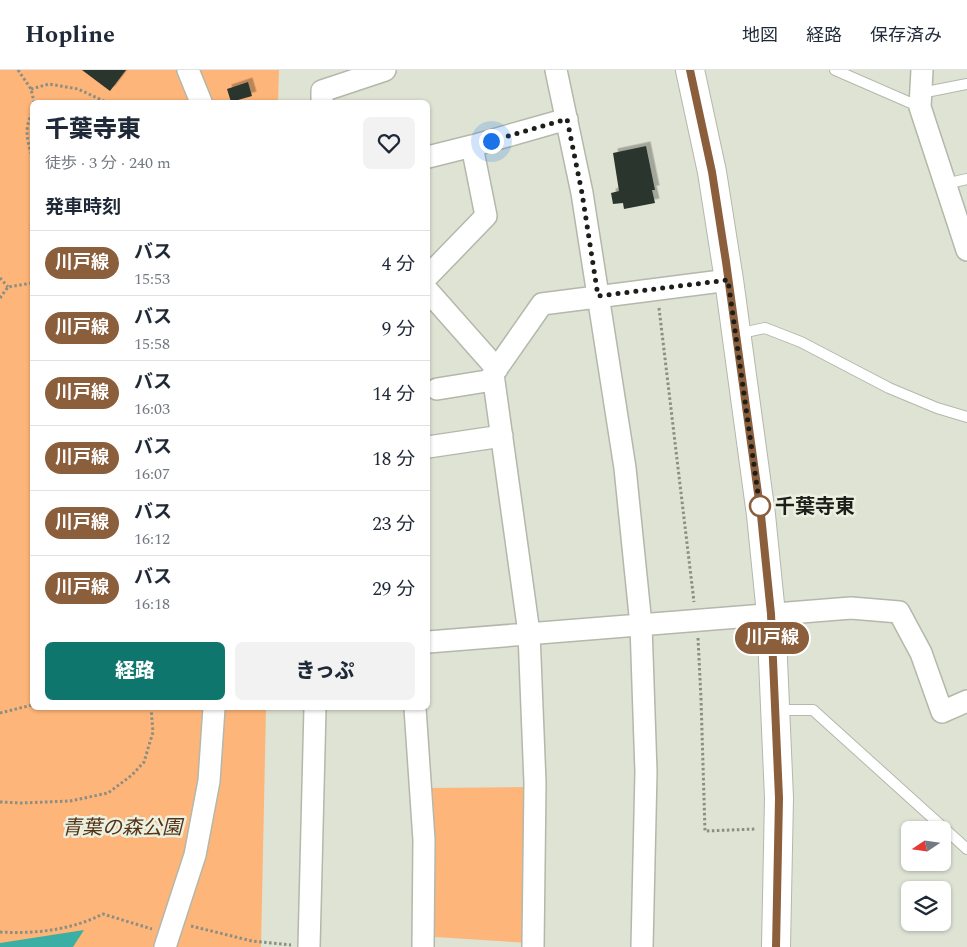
<!DOCTYPE html>
<html lang="ja">
<meta charset="utf-8">
<style>
body{margin:0;font-family:Spectral,"Noto Sans JP",serif;background:#f2f2f3;color:#1f2937;height:100vh;display:flex;flex-direction:column;font-size:19px;white-space:nowrap}
*{box-sizing:border-box;margin:0}
p{font-size:16px;color:#747a83}
.icon{flex:none;width:28px;height:28px;fill:none;stroke:currentColor;stroke-width:2;stroke-linecap:round;stroke-linejoin:round}
.map{position:relative;flex:1;overflow:hidden}
.side{position:absolute;left:30px;top:30px;width:400px;height:610px;display:flex;flex-direction:column;background:#fff;border-radius:8px;box-shadow:0 1px 4px #0004}
.side>*{flex:none}
.badge{padding:0 10px;border-radius:16px;font-size:18px;line-height:32px}
.needle{width:32px;rotate:257deg}
.controls{position:absolute;left:901px;top:751px;display:grid;gap:10px}
.controls a{display:grid;place-items:center;width:50px;height:50px;border-radius:8px;background:#fff;box-shadow:0 1px 4px #0004;font-size:25px}
.you{position:absolute;width:25px;height:25px;margin:-12px;border:4px solid #fff;border-radius:50%;background:#1a73e8;box-shadow:0 0 0 8px #1a73e833}
.map>.badge{position:absolute;translate:-50% -50%;box-shadow:0 0 0 2px #fff}
h2{padding:0 15px;font-size:19px;line-height:45px}
.round{display:grid;place-items:center;flex:none;width:52px;height:52px;border-radius:8px;background:#f2f2f3}
.headline{display:flex;align-items:center;justify-content:space-between;height:85px;padding:0 15px}
h1{font-size:24px;font-weight:800;line-height:38px}
.action{display:flex;gap:10px;margin-top:auto;padding:10px 15px}
.action a{flex:1;height:58px;border-radius:8px;background:#0f766e;color:#fff;font-size:20px;font-weight:800;line-height:58px;text-align:center}
.action a+a{background:#f2f2f3;color:#1f2937}
ul{padding:0;list-style:none}
li{display:flex;align-items:center;gap:15px;height:65px;padding:0 15px;border-top:1px solid #e0e1e3}
li div{flex:1}
li b{display:block;font-size:19px}
li em{font-style:normal}
li .badge{min-width:55px;font-weight:700;text-align:center}
header{display:flex;align-items:center;gap:30px;box-sizing:border-box;height:70px;padding:0 25px;background:#fff;border-bottom:1px solid #e0e1e3}
header strong{font-size:24px}
nav{display:flex;gap:28px;margin-inline-start:auto;font-size:18px}
.map>svg:first-child{display:block}
.green{fill:#feb579}
.water{fill:#3cafa5}
.building{fill:#29352d;filter:url(#shadow)}
.lines{fill:none;stroke-linecap:round;stroke-linejoin:round}
.lane-casing{stroke:#b3b8aa;stroke-width:12}
.street-casing{stroke:#b3b8aa;stroke-width:24}
.primary-casing{stroke:#b3b8aa;stroke-width:30}
.path{stroke:#8a8e83;stroke-width:3;stroke-dasharray:2.5 2.5;stroke-linecap:butt}
.lane{stroke:#fff;stroke-width:10}
.street{stroke:#fff;stroke-width:21}
.primary{stroke:#fff;stroke-width:28}
.line-casing{stroke:#fff;stroke-width:11}
.line{stroke:#8b5e3c;stroke-width:8}
.walk{stroke:#1c1e19;stroke-width:5;stroke-dasharray:0 9}
.stop-dot{fill:#fff;stroke:#8b5e3c;stroke-width:2.5}
.labels{text-anchor:middle;stroke-width:5;stroke-linejoin:round;paint-order:stroke}
.stop-label{font-size:20px;font-weight:bold;fill:#1c1e19;stroke:#ebf0e1;text-anchor:start}
.park-label{font-size:20px;font-style:italic;fill:#533316;stroke:#ebf0e1}
</style>
<header>
<strong>Hopline</strong>
<nav><a>地図</a><a>経路</a><a>保存済み</a></nav>
</header>
<div class="map">
<svg width="967" height="877" viewBox="0 0 967 877">
<defs>
<filter id="shadow"><feDropShadow dx="4.5" dy="-4.5" stdDeviation="0" flood-color="#0004"/></filter>
</defs>
<rect width="100%" height="100%" fill="#dee3d4"/>
<path class="green" d="M0,0H279L278,32H32V638H266L261,877H0Z
M529,717V873L435,867L428,718Z"/>
<path class="water" d="M84,860L73,877H0V873Z"/>
<path class="building" d="M82,0H126L110,21Z
M248,12L252,26L231,32L227,19Z
M646,76L655,120H652L655,133L624,139L623,133L613,134L611,123L619,121L613,83Z"/>
<g class="lines">
<g class="lane-casing">
<path id="lane" d="M835,0L920,37
M921,23L967,14
M945,114L967,109
M737,264L765,258L801,272L889,318L937,338L967,347
M776,640H813L967,779"/>
</g>
<g class="street-casing">
<path id="street" d="M188,0L201,32
M556,0L582,123L625,398L641,555L646,702L642,877
M922,0L920,37L967,180
M322,32V21L385,0
M428,87L472,76L567,49
M428,206L486,146L472,76
M428,221L497,299
M437,319L493,310
M428,377L502,366
M428,572L851,538L899,542L921,583L942,642L967,631
M415,638L424,770L423,877
M165,877L195,785L209,711L214,638
M309,877L315,638
M533,877L535,713L529,563L493,304L542,234L729,210"/>
</g>
<g class="primary-casing">
<path id="primary" d="M690,0L712,102L729,210L761,445L771,544L779,728L776,877"/>
</g>
<path class="path" d="M18,0L31,19L34,32
M31,19L49,14L78,19L106,32
M32,43C24,59 27,70 32,86
M32,143L31,158L32,159
M0,208L8,217
M0,228L8,217L32,213
M659,238L694,532
M698,568L701,629L705,761L756,759
M0,643L32,635
M0,732L21,733L70,731L108,723L132,705L144,692L153,662L151,638
M191,856L252,871L291,875
M0,862C36,864 71,860 103,844L152,859"/>
<use href="#lane" class="lane"/>
<use href="#street" class="street"/>
<use href="#primary" class="primary"/>
</g>
<g class="lines">
<g class="line-casing">
<path id="line" d="M690,0L712,102L726,192L761,445L771,544L779,728L776,877"/>
</g>
<use href="#line" class="line"/>
<path class="walk" d="M491,71L567,49L582,123L598,226L728,210L761,445L760,436"/>
</g>
<circle class="stop-dot" cx="760" cy="436" r="10"/>
<g class="labels">
<g class="stop-label">
<text x="775" y="443">千葉寺東</text>
</g>
<g class="park-label">
<text x="122" y="764">青葉の森公園</text>
</g>
</g>
</svg>
<div class="controls">
<a><svg class="needle" viewBox="-14 -14 28 28"><path d="M0-13l5 13h-10z" fill="#e53935"/><path d="M0 13l5-13h-10z" fill="#747a83"/></svg></a>
<a><svg class="icon" aria-label="layers" viewBox="0 0 24 24"><path d="M12 4l9 5-9 5-9-5zM3 14l9 5 9-5"/></svg></a>
</div>
<div class="you" style="left:491px;top:71px"></div>
<b class="badge" style="left:772px;top:568px;background:#8b5e3c;color:#fff">川戸線</b>
<section class="side">
<div class="headline"><div><h1>千葉寺東</h1><p>徒歩 · 3 分 · 240 m</p></div><a class="round"><svg class="icon" aria-label="heart" viewBox="0 0 24 24"><path d="M12 20l-8-8c-3-5 5-10 8-4 3-6 11-1 8 4z"/></svg></a></div>
<h2>発車時刻</h2>
<ul>
<li><span class="badge" style="background:#8b5e3c;color:#fff">川戸線</span><div><b>バス</b><p>15:53</p></div><em>4 分</em></li>
<li><span class="badge" style="background:#8b5e3c;color:#fff">川戸線</span><div><b>バス</b><p>15:58</p></div><em>9 分</em></li>
<li><span class="badge" style="background:#8b5e3c;color:#fff">川戸線</span><div><b>バス</b><p>16:03</p></div><em>14 分</em></li>
<li><span class="badge" style="background:#8b5e3c;color:#fff">川戸線</span><div><b>バス</b><p>16:07</p></div><em>18 分</em></li>
<li><span class="badge" style="background:#8b5e3c;color:#fff">川戸線</span><div><b>バス</b><p>16:12</p></div><em>23 分</em></li>
<li><span class="badge" style="background:#8b5e3c;color:#fff">川戸線</span><div><b>バス</b><p>16:18</p></div><em>29 分</em></li>
</ul>
<div class="action"><a>経路</a><a>きっぷ</a></div>
</section>
</div>
